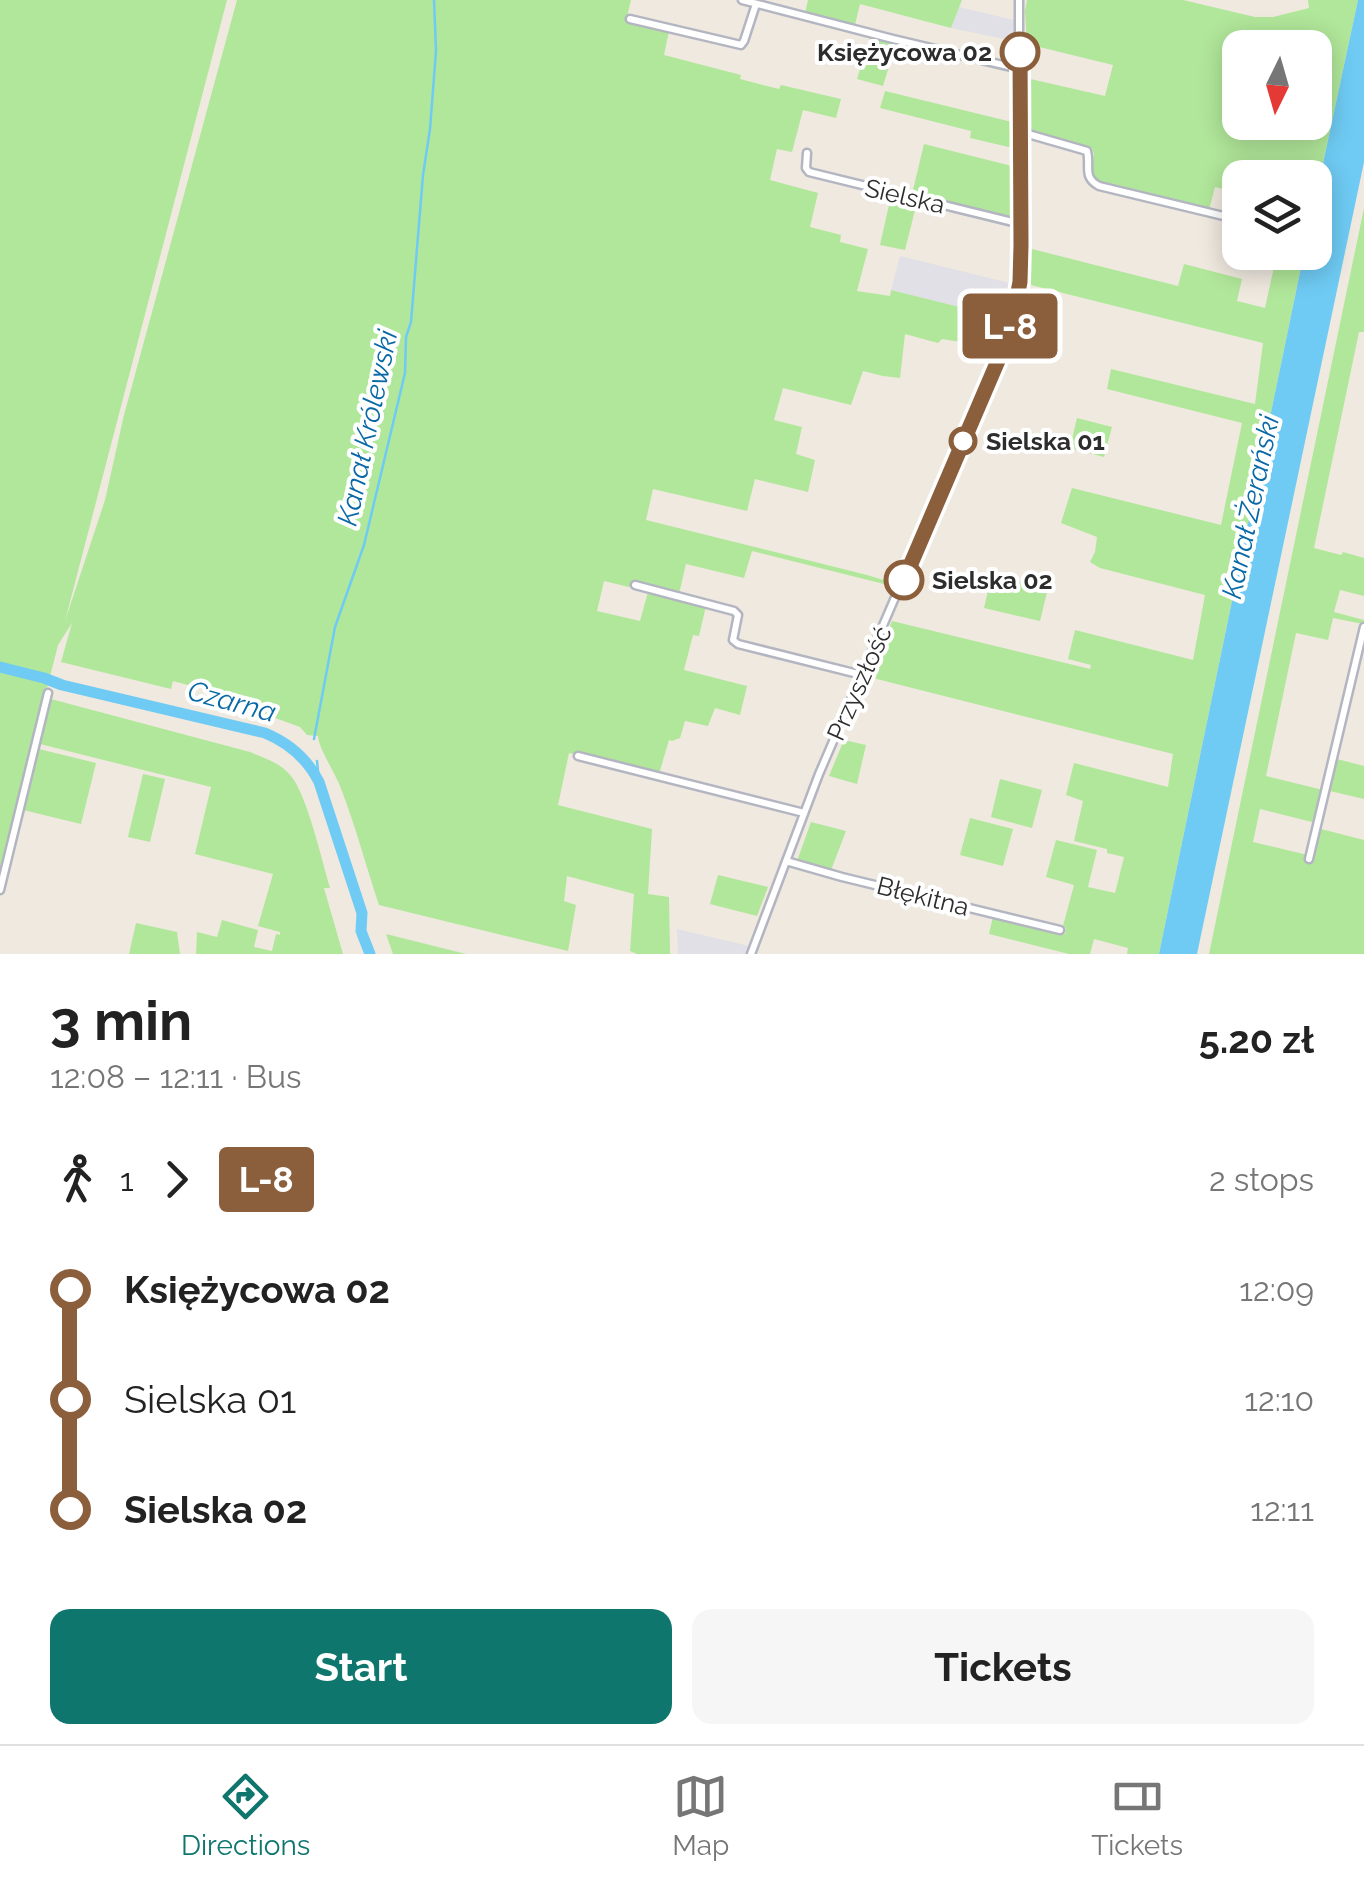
<!DOCTYPE html>
<meta charset="utf-8">
<style>
body{margin:0;font-family:Raleway,sans-serif;background:#f6f6f6;color:#222;height:100vh;display:flex;flex-direction:column;font-size:38px;white-space:nowrap}
*{box-sizing:border-box;margin:0}
p{font-size:32px;color:#767676}
.icon{flex:none;width:55px;height:55px;fill:none;stroke:currentColor;stroke-width:2;stroke-linecap:round;stroke-linejoin:round}
.map{position:relative;height:954px;overflow:hidden}
.details{display:flex;flex-direction:column;background:#fff;flex:1}
.details>*{flex:none}
.badge{padding:0 20px;border-radius:8px;font-size:35px;line-height:65px}
.needle{width:65px;rotate:185deg}
.buttons{position:absolute;left:1222px;top:30px;display:grid;gap:20px}
.buttons a{display:grid;place-items:center;width:110px;height:110px;border-radius:20px;background:#fff;box-shadow:0 5px 25px #0003;font-size:50px}
.map>.badge{position:absolute;translate:-50% -50%;box-shadow:0 0 0 5px #fff}
.legs{display:flex;align-items:center;gap:15px;height:110px;padding:0 50px;font-size:32px}
.legs p{margin-inline-start:auto}
.overview{display:flex;align-items:center;justify-content:space-between;height:170px;padding:0 50px}
h1{font-size:55px;font-weight:700;line-height:75px}
.button{display:flex;gap:20px;margin-top:auto;padding:20px 50px}
.button a{flex:1;height:115px;border-radius:20px;background:#0f766e;color:#fff;font-size:40px;font-weight:700;line-height:115px;text-align:center}
.button a+a{background:#f6f6f6;color:#222}
ul{padding:0 50px;list-style:none}
li{display:flex;align-items:center;gap:35px;height:110px;font-size:38px}
li i{display:grid;place-items:center;width:15px;height:100%;margin:0 12px;background:currentColor}
li i::after{content:'';width:25px;height:25px;margin:-12px;border:8px solid;border-radius:50%;background:#fff}
li p{margin-inline-start:auto}
li:first-child i{background:linear-gradient(#0000 50%,currentColor 0)}
li:last-child i{background:linear-gradient(currentColor 50%,#0000 0)}
.menu{display:flex;justify-content:space-around;align-items:center;height:140px;border-top:2px solid #e0e0e0;background:#fff;font-size:28px;color:#767676}
.menu a{display:grid;justify-items:center;gap:5px}
.menu .on{color:#0f766e}
.map>svg:first-child{display:block}
.industrial{fill:#e2e0e7}
.green{fill:#b1e79a;fill-rule:evenodd}
.water{fill:#6fcbf4}
.lines{fill:none;stroke-linecap:round;stroke-linejoin:round}
.stream{stroke:#6fcbf4;stroke-width:2.5}
.river{stroke:#6fcbf4;stroke-width:11}
.minor-casing{stroke:#b3b5c1;stroke-width:11}
.minor{stroke:#fff;stroke-width:6}
.line-1-casing{stroke:#fff;stroke-width:22}
.line-1{stroke:#8b5e3c;stroke-width:15}
.stop-1-dot{fill:#fff;stroke:#8b5e3c;stroke-width:5}
.labels{text-anchor:middle;stroke-width:8;stroke-linejoin:round;paint-order:stroke}
.stop-label{font-size:25px;font-weight:bold;fill:#2d2d2d;stroke:#fff;text-anchor:start}
.street-label{font-size:25px;fill:#2d2d2d;stroke:#fff}
.water-label{font-size:28px;font-style:italic;fill:#0869a6;stroke:#fff}
</style>
<div class="map">
<svg width="1364" height="954" viewBox="0 0 1364 954">
<rect width="100%" height="100%" fill="#efe9df"/>
<path class="industrial" d="M959,7L1014,20V41L951,28Z
M900,256L1010,283L1003,318L891,290Z
M677,929L749,946L746,954H678Z"/>
<path class="green" d="M0,0H227L65,621L105,500L124,415L237,0H631L626,21L669,31L664,55L741,75L740,79L779,89L781,85L841,99L836,118L803,110L792,152L777,149L770,180L818,193L810,227L841,235L840,242L868,249L857,291L890,296L891,290L1008,319L999,348L942,339L938,343L905,334L900,378L883,376L863,371L851,405L783,388L774,420L802,427L796,454L815,460L808,492L755,479L747,511L653,489L646,520L867,575L893,583L892,586L752,551L744,578L686,564L679,594L634,582L629,587L604,581L597,611L640,621L648,592L706,606L699,636L693,635L684,670L747,686L740,715L715,708L708,726L685,721L680,738L672,741L669,740L659,774L569,753L558,805L652,829L648,894L669,897L670,954H637L630,951L634,894L567,876L564,901L576,905L568,951L379,905C366,866 355,824 340,786C334,771 319,749 318,736L307,735L300,727L253,710L237,698L173,681L171,689L61,662L72,623L58,645L0,873Z
M808,0H962L951,28L860,4L855,25L805,13Z
M1027,0H1183L1255,17H1273L1309,8L1308,0H1358L1315,201V178H1240V193L1215,187L1209,210L1094,180L1090,169L1094,155L1092,148L1026,131V78L1105,96L1113,65L1027,44L1025,11ZM1240,48H1315V122H1240Z
M870,37L896,43L883,86L857,79Z
M885,91L1016,123V147L1013,148L970,138L971,131L880,108Z
M924,144L1016,167V217L912,194Z
M891,196L917,202L905,250L880,245Z
M1364,208V332H1359L1314,548L1341,555L1343,552L1364,558V596L1340,590L1334,612L1364,620L1363,624L1333,618L1328,640L1296,633L1266,776L1323,790L1316,823L1260,809L1253,842L1312,856L1321,829L1364,840V954H1209Z
M1028,248L1178,286L1184,264L1242,279L1237,301L1265,308L1277,253H1304L1159,954H1127L1128,948L1094,939L1090,954H1069L989,934L993,917L1065,934L1066,928L1063,926L1074,885L1046,877L1056,840L1097,850L1088,887L1115,893L1124,857L1107,853V849L1074,841L1083,801L1066,795L1074,763L1168,787L1173,754L869,677L892,621L1090,669L1091,665L1068,659L1075,630L1193,660L1205,595L1100,568L1090,562L1095,552L1097,537L1061,523L1072,488L1221,525L1242,423L1107,389L1111,369L1255,404L1263,343L1027,284Z
M1077,418L1112,427L1104,457L1070,448Z
M992,574L1048,588L1040,621L984,608Z
M51,699L250,752C264,758 281,763 291,776C307,795 322,861 330,888H324L343,954H196L197,932L217,937L222,920L258,930L254,947L272,951L276,934L280,935V932L258,926L273,874L195,854L211,787L40,744Z
M844,740L866,745L857,784L829,776Z
M39,749L96,763L81,824L23,810Z
M1337,759L1364,766V799L1330,791Z
M143,774L165,779L150,842L128,837Z
M1000,779L1042,790L1032,828L991,817Z
M970,818L1013,829L1003,866L960,855Z
M811,822L846,831L831,870L797,861Z
M718,875L768,887L757,916L710,904Z
M136,923L177,932L180,954H129Z
M386,934L466,954H393Z"/>
<path class="water" d="M1358,0H1364V162L1197,954H1159L1304,253L1315,252V201Z"/>
<g class="lines">
<path class="stream" d="M314,739L335,627L364,545L405,373L406,337L411,322L423,175L430,129L436,51L434,0
M317,761L319,782"/>
<path class="river" d="M0,667L44,678L62,685L265,733C289,743 307,758 319,782L362,913L361,931L370,954"/>
<g class="minor-casing">
<path id="minor" d="M742,0L893,39L1020,69
M630,19L741,45L744,41L756,4
M1021,132L1087,151C1091,166 1082,177 1099,186L1240,220
M807,153L806,168L809,172L1021,224
M635,585L734,611L738,615L733,640L738,644L862,675
M578,756L804,813
M1309,859L1364,627
M786,861L842,877L1060,930
M0,890L48,693
M751,954L819,774L999,356L1015,312L1019,282V0"/>
</g>
<use href="#minor" class="minor"/>
</g>
<g class="lines">
<g class="line-1-casing">
<path id="line-1" d="M904,580L1000,356L1014,312L1020,282L1021,245L1020,52"/>
</g>
<use href="#line-1" class="line-1"/>
</g>
<g class="stop-1-dot">
<circle cx="1020" cy="52" r="18"/>
<circle cx="963" cy="441" r="12"/>
<circle cx="904" cy="580" r="18"/>
</g>
<g class="labels">
<g class="stop-label">
<text x="992" y="61" text-anchor="end">Księżycowa 02</text>
<text x="986" y="450">Sielska 01</text>
<text x="932" y="589">Sielska 02</text>
</g>
<g class="street-label">
<text transform="translate(905 196) rotate(13)" y="9">Sielska</text>
<text transform="translate(859 683) rotate(-66)" y="9">Przyszłość</text>
<text transform="translate(923 896) rotate(14)" y="9">Błękitna</text>
</g>
<g class="water-label">
<text transform="translate(367 428) rotate(-78)" y="10">Kanał Królewski</text>
<text transform="translate(1250 507) rotate(-78)" y="10">Kanał Żerański</text>
<text transform="translate(232 701) rotate(15)" y="10">Czarna</text>
</g>
</g>
</svg>
<div class="buttons">
<a><svg class="needle" viewBox="-14 -14 28 28"><path d="M0-13l5 13h-10z" fill="#e53935"/><path d="M0 13l5-13h-10z" fill="#767676"/></svg></a>
<a><svg class="icon" aria-label="layers" viewBox="0 0 24 24"><path d="M12 4l9 5-9 5-9-5zM3 14l9 5 9-5"/></svg></a>
</div>
<b class="badge" style="left:1010px;top:326px;background:#8b5e3c;color:#fff">L-8</b>
</div>
<section class="details">
<div class="overview"><div><h1>3 min</h1><p>12:08 – 12:11 · Bus</p></div><b>5.20 zł</b></div>
<div class="legs"><svg class="icon" aria-label="walk" viewBox="0 0 24 24"><circle cx="13" cy="4" r="2"/><path d="M13 8l-2 6 4 7M11 14l-3 7M7 12l3-4h3l4 4"/></svg>1<svg class="icon" aria-label="forward" viewBox="0 0 24 24"><path d="M9 5l7 7-7 7"/></svg><b class="badge" style="background:#8b5e3c;color:#fff">L-8</b><p>2 stops</p></div>
<ul>
<li><i style="color:#8b5e3c"></i><b>Księżycowa 02</b><p>12:09</p></li>
<li><i style="color:#8b5e3c"></i><span>Sielska 01</span><p>12:10</p></li>
<li><i style="color:#8b5e3c"></i><b>Sielska 02</b><p>12:11</p></li>
</ul>
<div class="button"><a>Start</a><a>Tickets</a></div>
</section>
<nav class="menu">
<a class="on"><svg class="icon" aria-label="directions" viewBox="0 0 24 24"><path d="M12 3l9 9-9 9-9-9zM9 14v-3h6M13 9l2 2-2 2"/></svg>Directions</a>
<a><svg class="icon" aria-label="map" viewBox="0 0 24 24"><path d="M3 6l6-2 6 2 6-2v14l-6 2-6-2-6 2zM9 4v14M15 6v14"/></svg>Map</a>
<a><svg class="icon" aria-label="tickets" viewBox="0 0 24 24"><path d="M3 7h18v10H3zM15 7v10"/></svg>Tickets</a>
</nav>
